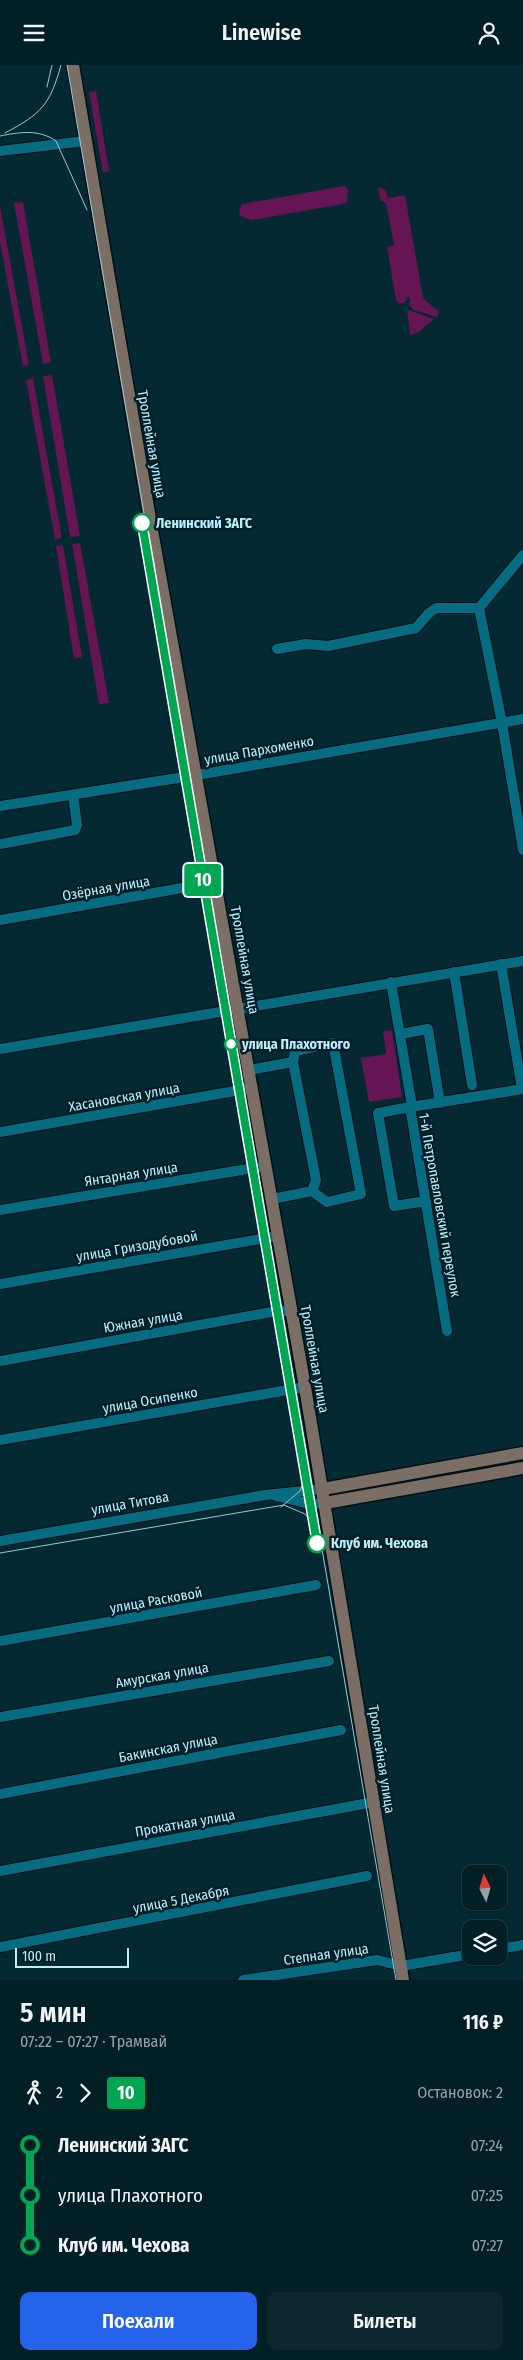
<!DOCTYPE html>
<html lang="ru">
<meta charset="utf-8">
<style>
body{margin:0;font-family:"Fira Sans Condensed",sans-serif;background:#0d272e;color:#f1f3f6;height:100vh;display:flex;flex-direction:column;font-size:19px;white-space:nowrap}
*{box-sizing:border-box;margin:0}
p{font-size:16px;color:#97a2a7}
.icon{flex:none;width:28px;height:28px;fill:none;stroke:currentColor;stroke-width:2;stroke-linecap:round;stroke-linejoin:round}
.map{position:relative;height:1915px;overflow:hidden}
.drawer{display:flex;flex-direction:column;background:#031f26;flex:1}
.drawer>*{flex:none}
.badge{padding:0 10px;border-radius:4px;font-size:18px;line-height:32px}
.needle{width:32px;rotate:355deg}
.fabs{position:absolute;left:462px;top:1800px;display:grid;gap:10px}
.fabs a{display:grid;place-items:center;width:45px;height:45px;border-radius:10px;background:#031f26;box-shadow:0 1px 4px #0004,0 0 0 1px #243d43;font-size:25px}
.scale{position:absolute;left:15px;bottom:12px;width:114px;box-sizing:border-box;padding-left:5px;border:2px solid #bdeefe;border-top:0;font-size:14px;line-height:18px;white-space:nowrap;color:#bdeefe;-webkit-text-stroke:4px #002029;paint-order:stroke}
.map>.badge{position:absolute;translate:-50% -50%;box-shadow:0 0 0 2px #fff}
.legs{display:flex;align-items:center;gap:8px;height:55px;padding:0 20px;font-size:16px}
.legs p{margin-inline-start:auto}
.summary{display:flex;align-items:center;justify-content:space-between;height:85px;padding:0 20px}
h1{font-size:28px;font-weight:600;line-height:38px}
.primary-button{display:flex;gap:10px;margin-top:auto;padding:10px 20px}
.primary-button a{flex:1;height:58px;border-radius:10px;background:#2563eb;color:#fff;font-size:20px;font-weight:600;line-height:58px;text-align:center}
.primary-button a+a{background:#0d272e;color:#f1f3f6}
ul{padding:0 20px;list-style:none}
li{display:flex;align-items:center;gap:18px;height:50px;font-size:19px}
li i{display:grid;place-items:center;width:8px;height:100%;margin:0 6px;background:currentColor}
li i::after{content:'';width:12px;height:12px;margin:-6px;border:4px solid;border-radius:50%;background:#031f26}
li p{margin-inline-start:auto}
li:first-child i{background:linear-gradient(#0000 50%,currentColor 0)}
li:last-child i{background:linear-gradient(currentColor 50%,#0000 0)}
header{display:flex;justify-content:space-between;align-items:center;height:65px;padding:0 20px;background:#031f26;font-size:22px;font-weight:600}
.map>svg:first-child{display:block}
.green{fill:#641552}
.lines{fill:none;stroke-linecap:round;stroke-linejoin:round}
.minor-casing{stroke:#031014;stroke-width:12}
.major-casing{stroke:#031014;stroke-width:15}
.minor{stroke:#076c82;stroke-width:10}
.major{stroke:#7b6e65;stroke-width:12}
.tram{stroke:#9ac8d7;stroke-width:1}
.line-1-casing{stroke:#fff;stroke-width:11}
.line-1{stroke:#00a651;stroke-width:8}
.stop-1-dot{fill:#fff;stroke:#00a651;stroke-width:2.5}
.labels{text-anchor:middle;stroke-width:5;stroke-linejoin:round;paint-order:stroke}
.street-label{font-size:14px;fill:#bdeefe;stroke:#002029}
.stop-label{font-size:14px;font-weight:bold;fill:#bdeefe;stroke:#002029;text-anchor:start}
</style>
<header><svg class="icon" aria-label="menu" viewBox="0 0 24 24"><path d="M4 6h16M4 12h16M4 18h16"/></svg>Linewise<svg class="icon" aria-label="person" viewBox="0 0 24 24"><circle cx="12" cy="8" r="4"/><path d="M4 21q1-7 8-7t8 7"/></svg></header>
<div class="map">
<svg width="523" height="1915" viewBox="0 0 523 1915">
<rect width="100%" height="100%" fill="#042933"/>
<path class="green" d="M96,26L109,106L103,108L89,27Z
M344,121L348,124L347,137L343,139L252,155L240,151L239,145L242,139Z
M378,122L386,125L388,133L405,130L423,233L439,247L437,252L414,245L409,240L410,233L408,232L404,238H399L396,235L387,182L394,180L386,138L380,135Z
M23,137L51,297L43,299L14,138Z
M0,141L29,300L23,301L0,177Z
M407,245H408L434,254L419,267L410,270Z
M52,310L80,471L70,472L43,311Z
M33,313L62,473L55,474L26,315Z
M80,478L109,638L99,639L72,479Z
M63,480L82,592L74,594L56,481Z
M392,965L402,1032L369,1037L361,993L386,989L383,966Z"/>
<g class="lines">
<g class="minor-casing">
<path id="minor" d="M0,86L85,76
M479,543L502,658L523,785
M479,543L523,490
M277,584L306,579L328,581L416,563L428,549L436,543H479
M0,741L197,710L523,654
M0,779L75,765L77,760L73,730
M0,855L216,817
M501,899L522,1024
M454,907L472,1020
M391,917L411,1035
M400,969L428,964L440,1038
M0,984L523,896
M293,997L295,986L333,978L361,1129L327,1137L312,1126
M249,1005L293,997L316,1115L312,1126L272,1134
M410,1042L378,1048L394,1141L426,1136
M0,1067L252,1023
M0,1145L266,1101
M0,1219L278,1171
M447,1266L410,1042L523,1024
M0,1296L277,1246H292
M0,1375L305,1322
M276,1431L310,1439L325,1438
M0,1476L265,1430L323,1424
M0,1576L316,1520
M0,1652L329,1596
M0,1729L341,1665
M0,1806L374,1737
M0,1882L367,1811
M499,1884L523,1880
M243,1915L377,1895L401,1901L471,1889"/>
</g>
<g class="major-casing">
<path id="major" d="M73,0L151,460L305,1322L403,1915
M323,1424L523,1388
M325,1438L523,1403"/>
</g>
<use href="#minor" class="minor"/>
<use href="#major" class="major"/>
<path class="tram" d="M67,0L396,1915
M47,22L52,0
M5,68C41,49 50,40 61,0
M0,71C20,67 39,64 56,76L87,145
M281,1442L300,1426L307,1408
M0,1488L284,1440L305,1449L317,1464"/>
</g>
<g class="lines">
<g class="line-1-casing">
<path id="line-1" d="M142,458L317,1478"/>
</g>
<use href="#line-1" class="line-1"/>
</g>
<g class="stop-1-dot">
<circle cx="142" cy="458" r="9"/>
<circle cx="231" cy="979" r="6"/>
<circle cx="317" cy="1478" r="9"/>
</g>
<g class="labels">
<g class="street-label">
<text transform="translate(152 379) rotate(80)" y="5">Троллейная улица</text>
<text transform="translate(259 685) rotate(-10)" y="5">улица Пархоменко</text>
<text transform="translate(106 823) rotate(-10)" y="5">Озёрная улица</text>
<text transform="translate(245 895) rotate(80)" y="5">Троллейная улица</text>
<text transform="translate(124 1032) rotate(-10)" y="5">Хасановская улица</text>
<text transform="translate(131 1109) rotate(-9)" y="5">Янтарная улица</text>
<text transform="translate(440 1140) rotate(80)" y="5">1-й Петропавловский переулок</text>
<text transform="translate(137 1181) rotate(-10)" y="5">улица Гризодубовой</text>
<text transform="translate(143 1256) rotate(-10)" y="5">Южная улица</text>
<text transform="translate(315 1294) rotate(80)" y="5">Троллейная улица</text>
<text transform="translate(150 1335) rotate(-10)" y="5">улица Осипенко</text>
<text transform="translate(130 1438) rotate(-10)" y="5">улица Титова</text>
<text transform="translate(156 1535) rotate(-10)" y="5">улица Расковой</text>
<text transform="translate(162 1610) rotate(-10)" y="5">Амурская улица</text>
<text transform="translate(168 1683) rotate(-11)" y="5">Бакинская улица</text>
<text transform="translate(382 1694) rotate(81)" y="5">Троллейная улица</text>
<text transform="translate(185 1758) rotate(-10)" y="5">Прокатная улица</text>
<text transform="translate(181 1834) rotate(-11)" y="5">улица 5 Декабря</text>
<text transform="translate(326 1889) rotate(-8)" y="5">Степная улица</text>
</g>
<g class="stop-label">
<text x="156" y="463">Ленинский ЗАГС</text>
<text x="242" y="984">улица Плахотного</text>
<text x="331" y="1483">Клуб им. Чехова</text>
</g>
</g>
</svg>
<div class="fabs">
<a><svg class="needle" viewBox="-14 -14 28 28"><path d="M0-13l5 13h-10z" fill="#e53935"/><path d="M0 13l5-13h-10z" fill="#97a2a7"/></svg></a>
<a><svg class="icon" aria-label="layers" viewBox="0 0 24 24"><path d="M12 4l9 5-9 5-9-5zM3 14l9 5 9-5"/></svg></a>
</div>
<div class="scale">100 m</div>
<b class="badge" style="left:203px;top:815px;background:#00a651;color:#fff">10</b>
</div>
<section class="drawer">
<div class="summary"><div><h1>5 мин</h1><p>07:22 – 07:27 · Трамвай</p></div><b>116 ₽</b></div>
<div class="legs"><svg class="icon" aria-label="walk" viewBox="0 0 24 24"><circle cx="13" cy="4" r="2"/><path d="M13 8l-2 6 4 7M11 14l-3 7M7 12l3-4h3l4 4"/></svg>2<svg class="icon" aria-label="forward" viewBox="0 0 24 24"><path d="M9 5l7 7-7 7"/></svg><b class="badge" style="background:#00a651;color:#fff">10</b><p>Остановок: 2</p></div>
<ul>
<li><i style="color:#00a651"></i><b>Ленинский ЗАГС</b><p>07:24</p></li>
<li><i style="color:#00a651"></i><span>улица Плахотного</span><p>07:25</p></li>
<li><i style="color:#00a651"></i><b>Клуб им. Чехова</b><p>07:27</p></li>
</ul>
<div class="primary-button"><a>Поехали</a><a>Билеты</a></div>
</section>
